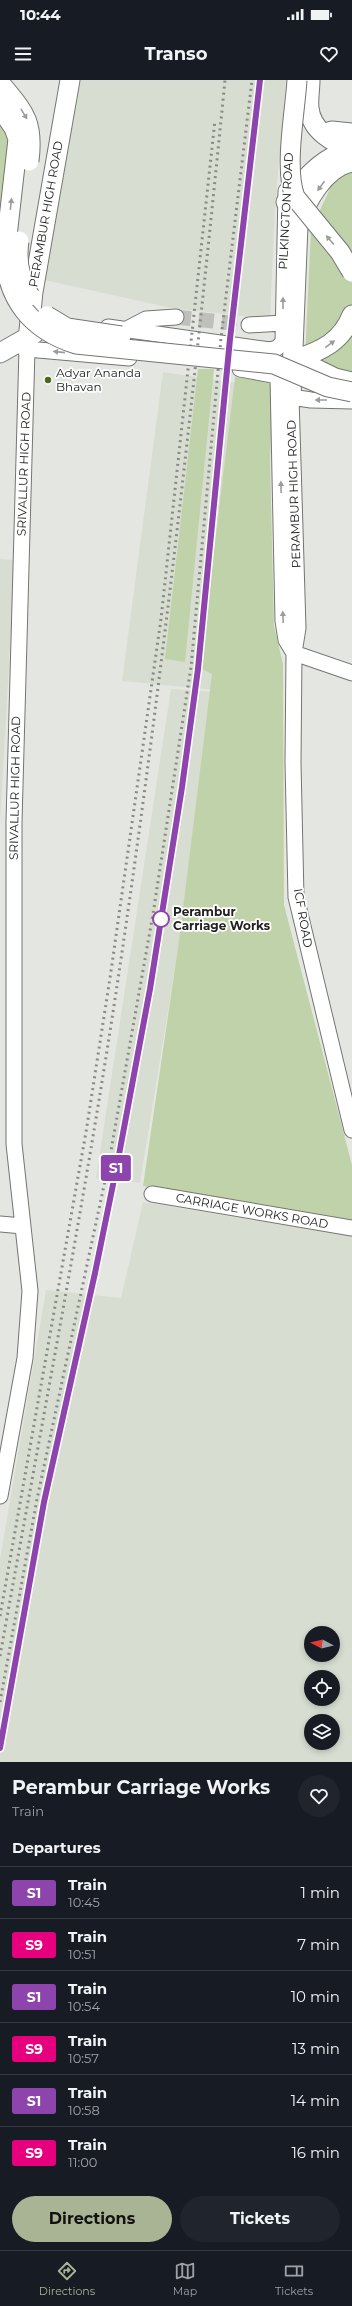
<!DOCTYPE html>
<style>
body{margin:0;font-family:Montserrat,sans-serif;background:#20242c;color:#f1f3f6;height:100vh;display:flex;flex-direction:column;font-size:15px;white-space:nowrap}
*{box-sizing:border-box;margin:0}
p{font-size:13px;color:#9ea1a6}
.icon{flex:none;width:22px;height:22px;fill:none;stroke:currentColor;stroke-width:2;stroke-linecap:round;stroke-linejoin:round}
.map{position:relative;height:1682px;overflow:hidden}
.details{display:flex;flex-direction:column;background:#171b24;flex:1}
.details>*{flex:none}
.badge{padding:0 8px;border-radius:3px;font-size:14px;line-height:26px}
.needle{width:26px;rotate:277deg}
.controls{position:absolute;left:304px;top:1546px;display:grid;gap:8px}
.controls a{display:grid;place-items:center;width:36px;height:36px;border-radius:50%;background:#171b24;box-shadow:0 2px 6px #0003;font-size:20px}
.map>.badge{position:absolute;translate:-50% -50%;box-shadow:0 0 0 2px #fff}
h2{padding:0 12px;font-size:15px;line-height:36px}
.round{display:grid;place-items:center;flex:none;width:42px;height:42px;border-radius:21px;background:#20242c}
.head{display:flex;align-items:center;justify-content:space-between;height:68px;padding:0 12px}
h1{font-size:19px;font-weight:700;line-height:30px}
.cta{display:flex;gap:8px;margin-top:auto;padding:8px 12px}
.cta a{flex:1;height:46px;border-radius:24px;background:#a8b493;color:#111;font-size:16px;font-weight:700;line-height:46px;text-align:center}
.cta a+a{background:#20242c;color:#f1f3f6}
ul{padding:0;list-style:none}
li{display:flex;align-items:center;gap:12px;height:52px;padding:0 12px;border-top:1px solid #363941}
li div{flex:1}
li b{display:block;font-size:15px}
li em{font-style:normal}
li .badge{min-width:44px;font-weight:700;text-align:center}
.status{display:flex;justify-content:space-between;align-items:center;height:28px;padding:0 20px;background:#171b24;direction:ltr}
.status svg{height:11px;fill:currentColor}
header{display:flex;justify-content:space-between;align-items:center;height:52px;padding:0 12px;background:#171b24;font-size:18px;font-weight:700}
.tab-bar{display:flex;justify-content:space-around;align-items:center;height:56px;border-top:1px solid #363941;background:#171b24;font-size:11px;color:#9ea1a6}
.tab-bar a{display:grid;justify-items:center;gap:2px}
.tab-bar .selected{color:#a8b493}
.map>svg:first-child{display:block}
.built{fill:#d8ddd1;fill-rule:evenodd}
.green{fill:#c0d2a9}
.lines{fill:none;stroke-linecap:round;stroke-linejoin:round}
.minor-tunnel{stroke:#bdc0bb;stroke-width:15;stroke-dasharray:15 8;stroke-linecap:butt}
.minor-casing{stroke:#747671;stroke-width:17}
.major-casing{stroke:#747671;stroke-width:21}
.minor{stroke:#fff;stroke-width:15}
.major{stroke:#fff;stroke-width:19}
.rail{stroke:#888a85;stroke-width:3;stroke-dasharray:2 4;stroke-linecap:butt}
.major-bridge-casing{stroke:#747671;stroke-width:21;stroke-linecap:butt}
.major-bridge{stroke:#fff;stroke-width:19}
.oneway{fill:#9c9c9b}
.line-casing{stroke:#fff;stroke-width:9}
.line{stroke:#8e44ad;stroke-width:6}
.poi-dot{fill:#4e6819;stroke:#fff;stroke-width:1.5}
.stop-dot{fill:#fff;stroke:#8e44ad;stroke-width:2}
.labels{text-anchor:middle;stroke-width:3.5;stroke-linejoin:round;paint-order:stroke}
.street-label{font-size:12px;fill:#222321;stroke:#fff}
.poi-label{font-size:12px;fill:#222321;stroke:#fff;text-anchor:start}
.stop-label{font-size:12px;font-weight:bold;fill:#222321;stroke:#fff;text-anchor:start}
</style>
<div class="status"><b>10:44</b><svg viewBox="0 0 49 12"><path d="M0 12V9h3v3zM5 12V6h3v6zM10 12V3h3v9zM15 12V0h3v12zM26 1h20v11H26zM47 4h2v5h-2z"/></svg></div>
<header><svg class="icon" aria-label="menu" viewBox="0 0 24 24"><path d="M4 6h16M4 12h16M4 18h16"/></svg>Transo<svg class="icon" aria-label="heart" viewBox="0 0 24 24"><path d="M12 20l-8-8c-3-5 5-10 8-4 3-6 11-1 8 4z"/></svg></header>
<div class="map">
<svg width="352" height="1682" viewBox="0 0 352 1682">
<rect width="100%" height="100%" fill="#e4e7e1"/>
<path class="built" d="M81,0H286L275,129L270,239L171,228L40,199Z
M163,292L272,308L236,612L122,601Z
M0,479L15,480L0,743Z
M171,609L220,612L140,1103L96,1098Z
M143,1122L352,1156V1682H0V1479L46,1210L121,1218ZM311,1553H333V1575H311ZM311,1597H333V1619H311ZM311,1641H333V1663H311Z"/>
<path class="green" d="M0,34L10,57L0,183Z
M352,88V294L305,277L311,149L337,94Z
M198,289H214L185,582L165,579Z
M235,297L273,301L270,380L274,546L283,584L284,825L352,1085V1140L143,1106L179,861L212,594L200,588Z"/>
<g class="lines">
<path class="minor-tunnel" d="M176,237L249,245"/>
<g class="minor-casing">
<path id="minor" d="M321,52L332,49L352,51
M249,245L283,243
M108,247L270,270L277,268L283,262L286,111
M127,249L146,239L176,237
M240,289L278,296L291,317
M278,298L283,541L286,560L294,573L352,593
M291,317L298,548L294,573L293,683L296,817L352,1050
M291,317L311,320L352,321
M152,1114L352,1148
M0,1144L23,1146
M0,1416L25,1278L30,1211L14,1064V742L27,269L129,278"/>
</g>
<g class="major-casing">
<path id="major" d="M310,0C310,9 308,19 309,28C311,50 333,64 352,68
M286,122C301,104 316,83 339,74
M27,269L33,212L70,0
M0,273L35,253
M296,279C322,271 342,261 352,235
M296,279L335,298L352,302
M291,317L298,146C305,123 325,86 352,82"/>
</g>
<use href="#minor" class="minor"/>
<use href="#major" class="major"/>
<path class="rail" d="M0,1536L86,1052L110,898L161,539L215,40
M0,1576C40,1353 83,1131 117,906C162,605 195,303 225,0
M0,1622L37,1419L109,1082L153,834L191,587L221,258L252,0
M0,1668L44,1422L95,1193L118,1080L150,909L184,692L198,589L230,259L260,0"/>
<g class="major-bridge-casing">
<path id="major-bridge" d="M297,0C295,33 284,88 295,117L340,172L352,192
M0,3C24,32 34,41 29,81
M0,27L14,48L18,59L5,174C7,220 32,250 76,264L274,284L328,307L352,312
M19,161C16,181 20,200 30,216
M47,236L67,248L121,256"/>
</g>
<use href="#major-bridge" class="major-bridge"/>
</g>
<defs><path id="oneway-solid" d="M-6-.8H1V-3.2L6.5 0L1 3.2V.8H-6Z"/></defs>
<g class="oneway">
<use href="#oneway-solid" transform="translate(24 34) rotate(59)"/>
<use href="#oneway-solid" transform="translate(321 106) rotate(126)"/>
<use href="#oneway-solid" transform="translate(11 124) rotate(-83)"/>
<use href="#oneway-solid" transform="translate(330 160) rotate(-131)"/>
<use href="#oneway-solid" transform="translate(283 223) rotate(-90)"/>
<use href="#oneway-solid" transform="translate(330 264) rotate(-36)"/>
<use href="#oneway-solid" transform="translate(59 272) rotate(-174)"/>
<use href="#oneway-solid" transform="translate(321 320) rotate(-180)"/>
<use href="#oneway-solid" transform="translate(281 407) rotate(-91)"/>
<use href="#oneway-solid" transform="translate(283 537) rotate(-92)"/>
</g>
<g class="lines">
<g class="line-casing">
<path id="line" d="M0,1668L44,1422L95,1193L118,1080L150,909L182,707L198,589L230,259L260,0"/>
</g>
<use href="#line" class="line"/>
</g>
<circle class="poi-dot" cx="48" cy="300" r="4"/>
<circle class="stop-dot" cx="161" cy="839" r="8"/>
<g class="labels">
<g class="street-label">
<text transform="translate(286 131) rotate(-87)" y="4">PILKINGTON ROAD</text>
<text transform="translate(46 134) rotate(-80)" y="4">PERAMBUR HIGH ROAD</text>
<text transform="translate(24 384) rotate(-88)" y="4">SRIVALLUR HIGH ROAD</text>
<text transform="translate(294 414) rotate(-92)" y="4">PERAMBUR HIGH ROAD</text>
<text transform="translate(15 708) rotate(-89)" y="4">SRIVALLUR HIGH ROAD</text>
<text transform="translate(303 838) rotate(80)" y="4">ICF ROAD</text>
<text transform="translate(252 1131) rotate(10)" y="4">CARRIAGE WORKS ROAD</text>
</g>
<g class="poi-label">
<text x="56" y="297">Adyar Ananda<tspan x="56" dy="14">Bhavan</tspan></text>
</g>
<g class="stop-label">
<text x="173" y="836">Perambur<tspan x="173" dy="14">Carriage Works</tspan></text>
</g>
</g>
</svg>
<div class="controls">
<a><svg class="needle" viewBox="-14 -14 28 28"><path d="M0-13l5 13h-10z" fill="#e53935"/><path d="M0 13l5-13h-10z" fill="#9ea1a6"/></svg></a>
<a><svg class="icon" aria-label="locate" viewBox="0 0 24 24"><circle cx="12" cy="12" r="6"/><path d="M12 2v4M12 18v4M2 12h4M18 12h4"/></svg></a>
<a><svg class="icon" aria-label="layers" viewBox="0 0 24 24"><path d="M12 4l9 5-9 5-9-5zM3 14l9 5 9-5"/></svg></a>
</div>
<b class="badge" style="left:116px;top:1088px;background:#8e44ad;color:#fff">S1</b>
</div>
<section class="details">
<div class="head"><div><h1>Perambur Carriage Works</h1><p>Train</p></div><a class="round"><svg class="icon" aria-label="heart" viewBox="0 0 24 24"><path d="M12 20l-8-8c-3-5 5-10 8-4 3-6 11-1 8 4z"/></svg></a></div>
<h2>Departures</h2>
<ul>
<li><span class="badge" style="background:#8e44ad;color:#fff">S1</span><div><b>Train</b><p>10:45</p></div><em>1 min</em></li>
<li><span class="badge" style="background:#e6007e;color:#fff">S9</span><div><b>Train</b><p>10:51</p></div><em>7 min</em></li>
<li><span class="badge" style="background:#8e44ad;color:#fff">S1</span><div><b>Train</b><p>10:54</p></div><em>10 min</em></li>
<li><span class="badge" style="background:#e6007e;color:#fff">S9</span><div><b>Train</b><p>10:57</p></div><em>13 min</em></li>
<li><span class="badge" style="background:#8e44ad;color:#fff">S1</span><div><b>Train</b><p>10:58</p></div><em>14 min</em></li>
<li><span class="badge" style="background:#e6007e;color:#fff">S9</span><div><b>Train</b><p>11:00</p></div><em>16 min</em></li>
</ul>
<div class="cta"><a>Directions</a><a>Tickets</a></div>
</section>
<nav class="tab-bar">
<a class="selected"><svg class="icon" aria-label="directions" viewBox="0 0 24 24"><path d="M12 3l9 9-9 9-9-9zM9 14v-3h6M13 9l2 2-2 2"/></svg>Directions</a>
<a><svg class="icon" aria-label="map" viewBox="0 0 24 24"><path d="M3 6l6-2 6 2 6-2v14l-6 2-6-2-6 2zM9 4v14M15 6v14"/></svg>Map</a>
<a><svg class="icon" aria-label="tickets" viewBox="0 0 24 24"><path d="M3 7h18v10H3zM15 7v10"/></svg>Tickets</a>
</nav>
